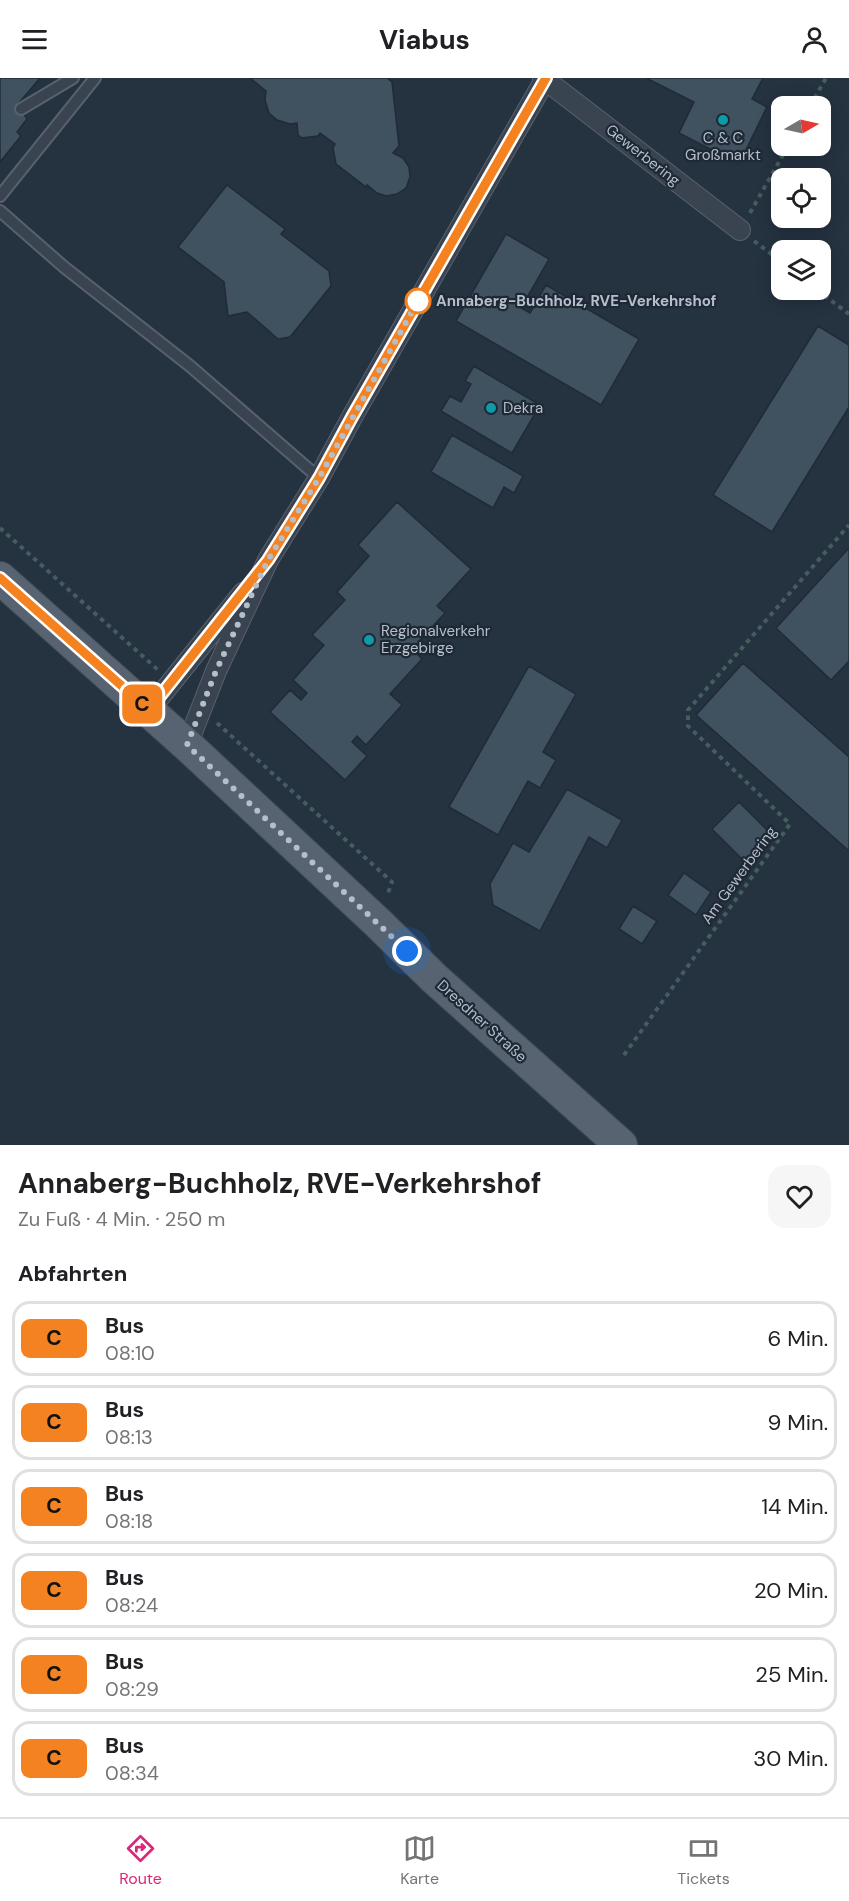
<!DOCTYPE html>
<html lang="de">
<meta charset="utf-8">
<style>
body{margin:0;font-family:"DM Sans",sans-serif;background:#f6f6f6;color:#202124;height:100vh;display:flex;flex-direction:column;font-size:22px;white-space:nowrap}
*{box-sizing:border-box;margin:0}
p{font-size:20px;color:#757577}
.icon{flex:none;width:33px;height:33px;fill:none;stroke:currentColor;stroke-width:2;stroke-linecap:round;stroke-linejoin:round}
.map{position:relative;height:1067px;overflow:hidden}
.drawer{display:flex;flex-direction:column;background:#fff;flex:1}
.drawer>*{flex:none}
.badge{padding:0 12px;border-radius:9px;font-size:21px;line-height:39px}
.needle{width:39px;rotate:81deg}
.buttons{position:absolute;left:771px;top:18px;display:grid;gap:12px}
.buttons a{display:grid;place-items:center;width:60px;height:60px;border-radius:12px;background:#fff;box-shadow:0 3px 15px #0003;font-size:30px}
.you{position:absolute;width:30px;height:30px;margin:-15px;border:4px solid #fff;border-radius:50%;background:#1a73e8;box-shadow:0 0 0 9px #1a73e833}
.map>.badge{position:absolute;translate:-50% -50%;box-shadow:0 0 0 3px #fff}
h2{padding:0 18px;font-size:22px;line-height:54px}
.round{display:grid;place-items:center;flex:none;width:63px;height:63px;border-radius:18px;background:#f6f6f6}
.headline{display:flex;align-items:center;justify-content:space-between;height:102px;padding:0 18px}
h1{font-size:28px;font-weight:700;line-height:45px}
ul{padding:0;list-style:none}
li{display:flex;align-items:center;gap:18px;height:75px;margin:0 12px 9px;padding:0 6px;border:3px solid #e0e0e0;border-radius:18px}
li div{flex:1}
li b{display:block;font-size:22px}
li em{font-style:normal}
li .badge{min-width:66px;font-weight:700;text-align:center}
header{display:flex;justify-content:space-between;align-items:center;height:78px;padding:0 18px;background:#fff;font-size:27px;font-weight:700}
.tab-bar{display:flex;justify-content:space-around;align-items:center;height:84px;border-top:2px solid #e0e0e0;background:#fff;font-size:16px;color:#757577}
.tab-bar a{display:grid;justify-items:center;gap:3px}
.tab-bar .current{color:#db2777}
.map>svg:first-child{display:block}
.building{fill:#40515f;stroke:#202b37;stroke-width:1.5}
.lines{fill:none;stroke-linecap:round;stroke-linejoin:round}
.lane-casing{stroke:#57626e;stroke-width:14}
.street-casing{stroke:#57626e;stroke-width:22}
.primary-casing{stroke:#424d59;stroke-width:34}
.path{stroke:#455d5e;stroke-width:4;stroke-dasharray:4.5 4.5;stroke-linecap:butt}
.lane{stroke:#394450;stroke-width:10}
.street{stroke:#394450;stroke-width:20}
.primary{stroke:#576370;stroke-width:32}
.line-casing{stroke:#fff;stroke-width:14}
.line{stroke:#f58220;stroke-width:9}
.walk{stroke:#b5bfcb;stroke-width:6;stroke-dasharray:0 10.8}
.culture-dot{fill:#0f9aa8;stroke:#1e2935;stroke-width:2}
.stop-dot{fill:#fff;stroke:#f58220;stroke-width:3}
.labels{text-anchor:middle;stroke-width:4.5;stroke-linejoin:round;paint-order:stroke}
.poi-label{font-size:15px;fill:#b5bfcb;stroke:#1e2935;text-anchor:start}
.street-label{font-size:15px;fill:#b5bfcb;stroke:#1e2935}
.stop-label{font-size:15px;font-weight:bold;fill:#b5bfcb;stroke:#1e2935;text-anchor:start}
</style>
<header><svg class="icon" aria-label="menu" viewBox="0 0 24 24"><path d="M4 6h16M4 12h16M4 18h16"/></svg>Viabus<svg class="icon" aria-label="person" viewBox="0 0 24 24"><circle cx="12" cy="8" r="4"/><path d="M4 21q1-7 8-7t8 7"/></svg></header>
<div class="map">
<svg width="849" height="1067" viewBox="0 0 849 1067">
<rect width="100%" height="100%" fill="#253240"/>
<path class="building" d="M0,0H40L18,26L27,41L17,54L21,58L0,84Z
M250,0H387L392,4L399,68L393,75L403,80L409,89L410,99L406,110L397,116L386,118L377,115L367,107L366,109L336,86L333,70L335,66L320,55L318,58L302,60L298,57L297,45L290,46L277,42L269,35L265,22L266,13Z
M646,0H763L752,21L767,29L739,86L679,55L694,24Z
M227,107L285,151L281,156L329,193L331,208L290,259L278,261L247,234L228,238L224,204L178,169Z
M506,156L549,181L521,230L530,235L546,207L639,261L601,327L456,243Z
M818,248L849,267V329L772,454L713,417Z
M474,288L540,327L512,375L441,333L450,318L461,324L471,306L465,303Z
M452,357L523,398L514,415L504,409L493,430L431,394Z
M397,424L471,491L437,528L445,535L412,571L422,581L390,616L402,627L366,667L357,658L352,664L367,678L345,702L270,634L290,612L301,622L307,615L293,602L324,567L312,557L345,522L337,514L369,478L358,467Z
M849,470V583L831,602L776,550Z
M743,585L849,679V773L696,637Z
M529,588L576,616L543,674L556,682L540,710L528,703L498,757L449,729Z
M567,711L622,742L607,770L589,759L540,853L493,827L490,806L513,765L529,774Z
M739,724L772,757L745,784L712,751Z
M684,795L711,814L696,837L668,817Z
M633,828L657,843L642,866L619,851Z"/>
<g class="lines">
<g class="lane-casing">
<path id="lane" d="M21,31L73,0
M0,118L95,0
M0,133L64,189L190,288L319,400"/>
</g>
<g class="street-casing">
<path id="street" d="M543,0L740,152
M149,632L243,515
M187,667L216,593L268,482L319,400L352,339L546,0"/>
</g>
<g class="primary-casing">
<path id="primary" d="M0,500L187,667L378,845L435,901L621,1067"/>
</g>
<path class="path" d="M810,28L826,0
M750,135L788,68
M754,163L782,184
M817,212L849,236
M0,450L158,592
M217,645L392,804L387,818
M624,977L790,746L688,648V632L849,447"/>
<use href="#lane" class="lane"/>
<use href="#street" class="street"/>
<use href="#primary" class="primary"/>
</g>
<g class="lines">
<g class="line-casing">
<path id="line" d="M0,500L149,632L268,482L319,400L352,339L546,0"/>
</g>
<use href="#line" class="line"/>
<path class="walk" d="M407,873L187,667L216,593L268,482L319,400L418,223"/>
</g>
<g class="culture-dot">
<circle cx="723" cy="42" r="6"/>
<circle cx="491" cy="330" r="6"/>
<circle cx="369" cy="562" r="6"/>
</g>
<circle class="stop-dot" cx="418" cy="223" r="12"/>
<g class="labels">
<g class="poi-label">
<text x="723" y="65" text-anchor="middle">C &amp; C<tspan x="723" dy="17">Großmarkt</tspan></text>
<text x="503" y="335">Dekra</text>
<text x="381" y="558">Regionalverkehr<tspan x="381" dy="17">Erzgebirge</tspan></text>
</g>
<g class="street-label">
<text transform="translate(643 77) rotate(38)" y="5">Gewerbering</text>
<text transform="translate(739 797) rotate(-54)" y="5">Am Gewerbering</text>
<text transform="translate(482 943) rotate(42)" y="5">Dresdner Straße</text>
</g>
<g class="stop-label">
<text x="436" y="228">Annaberg-Buchholz, RVE-Verkehrshof</text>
</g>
</g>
</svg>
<div class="buttons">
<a><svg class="needle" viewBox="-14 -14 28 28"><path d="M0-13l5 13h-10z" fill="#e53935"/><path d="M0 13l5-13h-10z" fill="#757577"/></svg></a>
<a><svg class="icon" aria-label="locate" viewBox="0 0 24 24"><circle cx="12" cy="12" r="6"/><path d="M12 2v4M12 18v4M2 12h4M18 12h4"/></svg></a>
<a><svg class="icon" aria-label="layers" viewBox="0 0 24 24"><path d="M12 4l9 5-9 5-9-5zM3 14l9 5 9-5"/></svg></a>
</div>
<div class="you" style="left:407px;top:873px"></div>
<b class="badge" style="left:142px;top:626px;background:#f58220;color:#111">C</b>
</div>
<section class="drawer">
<div class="headline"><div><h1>Annaberg-Buchholz, RVE-Verkehrshof</h1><p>Zu Fuß · 4 Min. · 250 m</p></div><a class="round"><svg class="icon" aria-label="heart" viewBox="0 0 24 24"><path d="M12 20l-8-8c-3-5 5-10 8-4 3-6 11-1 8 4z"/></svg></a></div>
<h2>Abfahrten</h2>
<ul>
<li><span class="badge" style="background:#f58220;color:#111">C</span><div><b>Bus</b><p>08:10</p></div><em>6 Min.</em></li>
<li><span class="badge" style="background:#f58220;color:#111">C</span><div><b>Bus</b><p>08:13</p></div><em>9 Min.</em></li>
<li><span class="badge" style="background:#f58220;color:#111">C</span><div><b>Bus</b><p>08:18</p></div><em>14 Min.</em></li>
<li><span class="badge" style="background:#f58220;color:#111">C</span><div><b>Bus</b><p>08:24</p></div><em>20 Min.</em></li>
<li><span class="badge" style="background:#f58220;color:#111">C</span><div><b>Bus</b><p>08:29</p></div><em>25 Min.</em></li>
<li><span class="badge" style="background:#f58220;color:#111">C</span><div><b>Bus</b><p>08:34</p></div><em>30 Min.</em></li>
</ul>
</section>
<nav class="tab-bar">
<a class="current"><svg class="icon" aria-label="directions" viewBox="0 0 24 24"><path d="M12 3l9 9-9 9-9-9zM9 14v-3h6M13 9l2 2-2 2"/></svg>Route</a>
<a><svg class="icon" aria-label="map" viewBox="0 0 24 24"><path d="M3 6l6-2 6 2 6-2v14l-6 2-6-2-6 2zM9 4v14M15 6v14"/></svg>Karte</a>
<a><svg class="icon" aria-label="tickets" viewBox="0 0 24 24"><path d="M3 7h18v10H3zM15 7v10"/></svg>Tickets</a>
</nav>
